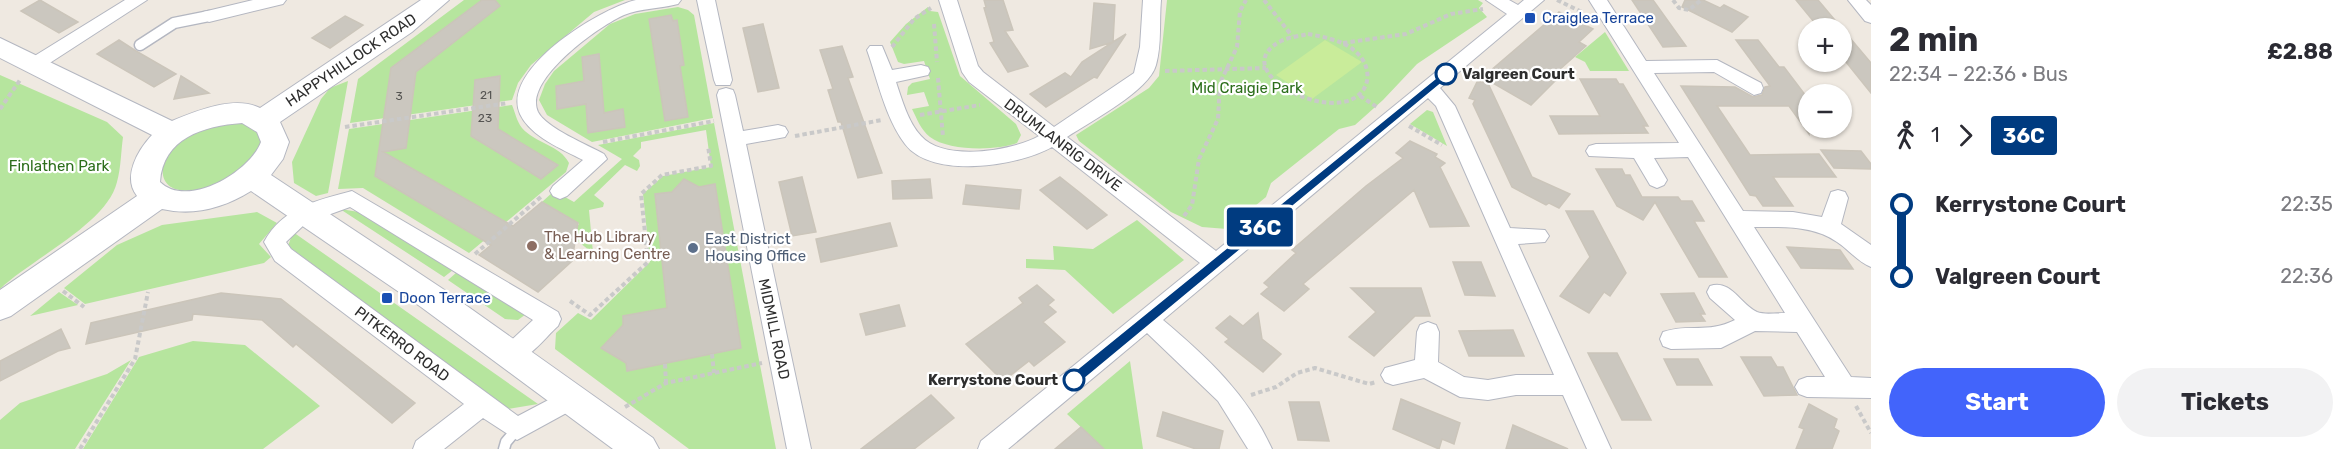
<!DOCTYPE html>
<meta charset="utf-8">
<style>
body{margin:0;font-family:Rubik,sans-serif;background:#f2f2f3;color:#2b2b33;height:100vh;display:flex;flex-direction:column;font-size:22px;white-space:nowrap}
*{box-sizing:border-box;margin:0}
p{font-size:20px;color:#7c7c81}
.icon{flex:none;width:33px;height:33px;fill:none;stroke:currentColor;stroke-width:2;stroke-linecap:round;stroke-linejoin:round}
.map{position:relative;flex:1;overflow:hidden}
.panel{display:flex;flex-direction:column;background:#fff;width:480px}
.panel>*{flex:none}
.badge{padding:0 12px;border-radius:4px;font-size:21px;line-height:39px}
.fabs{position:absolute;left:1798px;top:18px;display:grid;gap:12px}
.fabs a{display:grid;place-items:center;width:54px;height:54px;border-radius:50%;background:#fff;box-shadow:0 2px 4px #0004;font-size:30px}
.map>.badge{position:absolute;translate:-50% -50%;box-shadow:0 0 0 3px #fff}
.legs{display:flex;align-items:center;gap:9px;height:66px;padding:0 18px;font-size:20px}
.legs p{margin-inline-start:auto}
.head{display:flex;align-items:center;justify-content:space-between;height:102px;padding:0 18px}
h1{font-size:33px;font-weight:700;line-height:45px}
.button{display:flex;gap:12px;margin-top:auto;padding:12px 18px}
.button a{flex:1;height:69px;border-radius:36px;background:#4264fb;color:#fff;font-size:24px;font-weight:700;line-height:69px;text-align:center}
.button a+a{background:#f2f2f3;color:#2b2b33}
ul{padding:0 18px;list-style:none}
li{display:flex;align-items:center;gap:21px;height:72px;font-size:22px}
li i{display:grid;place-items:center;width:9px;height:100%;margin:0 8px;background:currentColor}
li i::after{content:'';width:15px;height:15px;margin:-8px;border:4px solid;border-radius:50%;background:#fff}
li p{margin-inline-start:auto}
li:first-child i{background:linear-gradient(#0000 50%,currentColor 0)}
li:last-child i{background:linear-gradient(currentColor 50%,#0000 0)}
main{display:flex;flex:1;min-height:0}
.map>svg:first-child{display:block}
.green{fill:#b6e59e}
.pitch{fill:#c9ec9a}
.building{fill:#cbc7bf;stroke:#cbc5ba;stroke-width:1.5}
.lines{fill:none;stroke-linecap:round;stroke-linejoin:round}
.lane-casing{stroke:#b4b7c1;stroke-width:13}
.street-casing{stroke:#b4b7c1;stroke-width:2}
.secondary-casing{stroke:#b4b7c1;stroke-width:2}
.path{stroke:#c9c9c9;stroke-width:4;stroke-dasharray:4.5 3;stroke-linecap:butt}
.lane{stroke:#fff;stroke-width:10}
.street{fill:#fff;fill-rule:evenodd}
.secondary{fill:#fff;fill-rule:evenodd}
.line-1{fill:#003b80;stroke:#fff;stroke-width:1.5}
.transit-dot{fill:#1a4fb4;stroke:#fff;stroke-width:2}
.stop-1-dot{fill:#fff;stroke:#003b80;stroke-width:3}
.education-dot{fill:#8d6e63;stroke:#fff;stroke-width:2}
.service-dot{fill:#5c6f8a;stroke:#fff;stroke-width:2}
.labels{text-anchor:middle;stroke-width:4.5;stroke-linejoin:round;paint-order:stroke}
.number-label{font-size:12px;fill:#555452}
.transit-label{font-size:15px;fill:#164399;stroke:#fff;text-anchor:start}
.street-label{font-size:15px;fill:#2e2e2e;stroke:#fff}
.stop-label{font-size:15px;font-weight:bold;fill:#2e2e2e;stroke:#fff;text-anchor:start}
.park-label{font-size:15px;fill:#2c6e1b;stroke:#fff}
.education-label{font-size:15px;fill:#785e54;stroke:#fff;text-anchor:start}
.service-label{font-size:15px;fill:#4e5e75;stroke:#fff;text-anchor:start}
</style>
<main>
<div class="map">
<svg width="1871" height="449" viewBox="0 0 1871 449">
<rect width="100%" height="100%" fill="#efe9e1"/>
<path class="green" d="M464,0H625L594,12L531,65L518,83L512,100L350,123L358,79Z
M1167,0H1478L1483,3L1479,8L1487,17L1417,64L1383,100L1355,125L1339,129L1271,183L1266,197L1227,229L1202,227L1171,212L1079,141L1076,135L1149,88L1159,76Z
M678,7L688,10L694,15L713,118L592,142L547,115L539,100L545,84L554,71L610,24L635,14Z
M928,7L930,11L938,12L960,76L1016,124L1021,135L1017,143C996,151 948,151 930,137C921,130 917,119 912,109L929,106L924,92L907,95L908,87L912,83L930,79L924,61L904,64L898,62L890,42L906,24Z
M1605,32L1629,71H1590L1585,62L1575,57Z
M0,75L107,122L123,137C121,151 121,168 117,182C107,224 31,259 0,289Z
M348,81L328,193L316,196L294,183L292,162L321,99L330,88Z
M512,105C515,112 517,122 522,128C535,143 560,145 569,163L566,172L469,253L363,188L338,189L349,129Z
M1427,110L1433,112L1447,146L1410,124Z
M240,123L253,126L261,133L262,153C251,162 239,176 227,183C221,187 211,187 204,189C148,201 153,152 195,132C210,125 225,124 240,123Z
M714,123L776,449H689L555,349L556,333L578,313L591,320L650,262L643,194L663,176L711,167L706,130L641,142V148L633,156L639,160L640,166L637,171L625,165L594,195L604,203L603,207L589,210L593,253L568,234L579,224L542,202L554,191L574,202L622,159L598,145Z
M340,209L359,212L453,270L444,277Z
M257,212L277,223L259,244L271,257L264,263L85,304L64,288L117,245L162,225Z
M1137,220L1184,260L1113,314L1065,270L1026,268V259L1054,260L1053,246L1093,249Z
M293,232L538,404L508,409L288,246Z
M457,272L526,314L518,320L505,319L448,280Z
M59,292L78,305L30,316Z
M193,341L245,345L320,406L263,449H83L139,357Z
M131,360L75,449H0V420L20,403L107,374Z
M1130,361L1143,449H1104L1067,414Z"/>
<path class="pitch" d="M1325,40L1362,62L1312,99L1276,75Z"/>
<path class="building" d="M40,0L64,14L78,22L59,33L21,11Z
M482,0H495L500,6L416,72L406,148L383,152L513,226L542,202L578,223L572,261L538,292L479,255L491,245L375,176L391,68Z
M984,0H1003L1013,30L1005,31L1028,66L1008,72L990,43L994,42L984,8L986,7Z
M1632,0H1653L1686,46L1663,47Z
M1685,0H1703L1720,8L1724,5L1748,17L1732,32L1682,7Z
M1796,0H1818L1871,63V93L1842,57V28H1819Z
M1094,3L1115,5L1113,42L1126,34L1097,78L1094,77L1046,107L1030,94L1065,73L1071,77L1082,62L1113,42L1090,49Z
M1559,12L1593,29L1579,42L1586,46L1548,80H1556L1531,105L1486,79L1532,177L1570,194L1559,208L1549,203L1546,205L1512,187L1473,104L1475,100L1469,98L1477,82H1483V77Z
M671,15L673,21L677,20L684,65L680,66L688,117L665,121L649,19Z
M345,16L363,25L330,48L312,38Z
M763,24L779,88L758,92L743,28Z
M119,40L136,51L176,74L154,87L97,54Z
M1736,40H1758L1779,67H1784L1809,100V134L1789,106H1717L1750,155L1819,154L1836,177H1773L1793,206H1763L1756,196L1750,195L1681,86L1735,87L1753,97L1762,95L1765,87L1770,86Z
M842,46L853,77L848,78L882,173L858,178L841,122H838L828,90L833,89L820,50Z
M599,54L604,113L623,109L625,127L588,133L586,104L557,109L556,86L584,81L582,57Z
M181,76L209,93L174,99Z
M500,76L498,129L558,165L541,179L471,136L475,80Z
M1580,79H1616L1619,84H1623L1648,126H1643L1648,133L1559,134L1550,116H1600Z
M1410,141L1437,154L1435,157L1445,163L1440,167L1469,226L1430,227L1414,190L1303,284L1309,289L1284,311L1261,294L1269,287L1264,283L1296,253L1292,250L1366,186L1403,158L1396,153Z
M1821,150L1861,151L1871,164V169L1834,168Z
M1596,169H1622L1625,175H1630L1642,197H1678L1681,201H1692L1704,221H1694L1727,277H1699L1655,202L1643,220L1617,206Z
M802,177L816,232L792,236L779,182Z
M1060,177L1079,192L1107,215L1087,229L1040,190Z
M684,179L699,187L715,184L741,348L627,371L626,363L601,348L623,325V316L667,308L655,194L672,192Z
M930,179L932,198L893,199L892,181Z
M966,185L1021,190L1019,209L963,204Z
M1566,211H1593L1626,273L1610,296L1604,292L1589,313L1560,296L1590,257Z
M890,223L897,246L821,262L816,239Z
M1787,247L1840,250L1853,269L1801,268Z
M1453,262H1481L1495,296L1465,295Z
M1037,285L1054,300L1048,305L1056,312L1043,322L1065,342L1034,366L1029,361L1003,381L966,344L1023,303L1019,298Z
M1351,288H1421L1430,316H1415L1374,356L1349,337L1376,312Z
M221,293L281,299L415,403L392,423L296,344L293,347L262,320L193,314L192,320L86,344L91,323Z
M1694,293L1705,314H1700L1705,321L1676,322L1661,294Z
M899,305L905,326L866,335L860,314Z
M1258,313L1262,339L1281,354L1263,372L1225,342L1229,339L1216,328L1230,316L1243,326Z
M61,329L70,348L58,351L0,381V361Z
M1513,330L1524,356H1469L1459,331Z
M1588,353H1617L1651,420H1622Z
M1741,357H1771L1777,367H1783L1797,395L1764,396Z
M1664,359H1698L1712,385H1677Z
M931,395L954,418L914,449H861Z
M1401,399L1460,423L1454,444L1442,439L1439,449L1393,429Z
M1289,402H1319L1329,441L1298,440Z
M1809,404L1837,419L1834,428L1839,431L1832,449H1796L1804,429L1799,427Z
M1163,412L1223,431L1219,449H1196L1157,436Z
M1513,425L1568,449H1506Z
M1081,427L1104,449H1055Z"/>
<g class="lines">
<g class="lane-casing">
<path id="lane" d="M140,45L174,23L209,16
M504,449L506,442L517,429"/>
</g>
<g class="street-casing">
<path id="street" d="M125,0H147L42,68H28L26,64L28,60Z
M253,0H286L283,4L209,22L200,16L203,12Z
M636,0H681L678,4C660,9 641,8 624,15C599,26 523,80 538,112C546,128 588,145 604,154L607,159L567,196L560,199L553,196L550,191L553,186L583,160C562,149 531,137 520,114C500,69 601,8 636,0Z
M697,0H715L732,80L730,85H716L714,80Z
M939,0H957L978,66L983,72L1054,127L1134,73L1140,47L1143,0H1161C1159,21 1162,44 1156,65C1149,91 1091,121 1067,137L1216,251L1507,14L1486,0H1509L1518,5L1524,0H1544L1440,88L1455,106L1510,228L1545,230L1549,236L1545,242L1518,244L1611,449H1587L1563,395H1516L1488,400L1460,397L1424,378L1393,385L1385,382L1381,375L1385,368L1415,360L1417,332L1420,325L1428,322L1436,325L1439,332L1438,362L1464,377L1488,380L1516,375H1554L1436,106L1428,98L1163,320C1208,358 1247,394 1272,449H1248L1218,401L1147,333L1008,449H978L981,441L1200,263L1052,147C1019,166 932,180 905,144C885,117 878,81 867,50L870,46H882L892,70L921,65L928,67L930,71L928,75L896,82C902,100 908,122 921,136C944,162 1012,151 1039,136L969,82L962,72Z
M1589,0H1607L1646,61L1717,60L1761,83L1763,88L1761,93L1754,95L1714,72L1654,73L1743,211L1793,212L1822,217L1831,192L1838,190L1845,192L1848,198L1841,224L1871,245V267C1858,262 1848,249 1837,242C1813,225 1782,227 1754,227L1851,377L1871,378V398L1807,397L1799,394L1795,387L1799,380L1807,377H1825L1797,332L1755,331L1721,348L1671,349L1663,346L1660,339L1663,332C1689,323 1707,334 1735,320L1710,298L1707,292L1710,286C1731,279 1740,304 1757,312C1764,315 1777,313 1785,313L1688,157L1654,158L1667,180L1664,185L1657,188L1650,185L1634,158L1589,156L1586,151L1589,146L1596,144L1679,143Z
M1848,0H1866L1871,5V23L1865,21Z
M726,88L733,90L735,95L743,131L778,125L785,127L788,132L785,137L746,144L811,449H787L717,95L719,90Z
M352,191L558,312L561,319L558,326C544,338 524,368 504,361L500,354L504,347L533,320L350,207L306,223L286,242L291,249L518,416L573,387L581,391L585,398L581,405L517,440L483,418L444,449H413L416,441L464,404L275,261L264,242C282,208 317,200 352,191Z"/>
</g>
<g class="secondary-casing">
<path id="secondary" d="M421,0H449L412,32L280,122L289,142L283,159L271,175L443,289L653,438L659,449H613L421,307L251,191C224,208 193,216 162,209L11,316L0,320V290L137,196C122,177 138,150 152,135L0,58V38L172,121C196,111 235,95 260,108ZM242,123L257,132L261,142C250,172 187,209 160,182C163,138 203,126 242,123Z"/>
</g>
<path class="path" d="M1264,0L1292,36
M1557,0L1584,13
M1673,0L1679,8L1689,10L1701,0
M934,24L937,62
M1308,34C1324,37 1342,40 1355,51C1375,68 1371,97 1343,102C1306,110 1231,67 1281,41C1289,37 1300,36 1308,34Z
M1343,43L1406,34L1451,14L1483,9
M892,47L914,19L931,8
M1165,71L1266,68
M938,78L943,137
M1360,96L1377,107
M0,109L20,80
M920,115L980,105
M1409,126L1442,145
M345,127L508,103
M795,136L882,120
M603,142L714,121
M1184,216L1192,205L1199,159L1218,119L1220,83L1237,47L1240,11L1246,0
M475,254L542,196
M63,291L84,307
M570,301L590,315L648,262L641,194L662,175L711,166L708,146
M712,354L714,373
M665,364L666,383
M1251,395L1276,387L1297,373L1315,368L1369,384L1376,382
M1856,406L1871,433
M625,407L666,383L762,363
M80,449L135,359L148,292"/>
<use href="#lane" class="lane"/>
<use href="#street" class="street"/>
<use href="#secondary" class="secondary"/>
</g>
<path class="line-1" d="M1446,70L1450,71V76L1078,384H1069V376Z"/>
<g class="transit-dot">
<rect x="1524" y="12" width="12" height="12" rx="3"/>
<rect x="381" y="292" width="12" height="12" rx="3"/>
</g>
<g class="stop-1-dot">
<circle cx="1446" cy="74" r="10"/>
<circle cx="1074" cy="380" r="10"/>
</g>
<circle class="education-dot" cx="532" cy="246" r="6"/>
<circle class="service-dot" cx="693" cy="248" r="6"/>
<g class="labels">
<g class="number-label">
<text x="486" y="99">21</text>
<text x="399" y="100">3</text>
<text x="485" y="122">23</text>
</g>
<g class="transit-label">
<text x="1542" y="23">Craiglea Terrace</text>
<text x="399" y="303">Doon Terrace</text>
</g>
<g class="street-label">
<text transform="translate(351 60) rotate(-34)" y="5">HAPPYHILLOCK ROAD</text>
<text transform="translate(1063 145) rotate(37)" y="5">DRUMLANRIG DRIVE</text>
<text transform="translate(774 329) rotate(78)" y="5">MIDMILL ROAD</text>
<text transform="translate(402 344) rotate(37)" y="5">PITKERRO ROAD</text>
</g>
<g class="stop-label">
<text x="1462" y="79">Valgreen Court</text>
<text x="1058" y="385" text-anchor="end">Kerrystone Court</text>
</g>
<g class="park-label">
<text x="1247" y="93">Mid Craigie Park</text>
<text x="59" y="171">Finlathen Park</text>
</g>
<g class="education-label">
<text x="544" y="242">The Hub Library<tspan x="544" dy="17">&amp; Learning Centre</tspan></text>
</g>
<g class="service-label">
<text x="705" y="244">East District<tspan x="705" dy="17">Housing Office</tspan></text>
</g>
</g>
</svg>
<div class="fabs">
<a>+</a>
<a>−</a>
</div>
<b class="badge" style="left:1260px;top:227px;background:#003b80;color:#fff">36C</b>
</div>
<section class="panel">
<div class="head"><div><h1>2 min</h1><p>22:34 – 22:36 · Bus</p></div><b>£2.88</b></div>
<div class="legs"><svg class="icon" aria-label="walk" viewBox="0 0 24 24"><circle cx="13" cy="4" r="2"/><path d="M13 8l-2 6 4 7M11 14l-3 7M7 12l3-4h3l4 4"/></svg>1<svg class="icon" aria-label="forward" viewBox="0 0 24 24"><path d="M9 5l7 7-7 7"/></svg><b class="badge" style="background:#003b80;color:#fff">36C</b></div>
<ul>
<li><i style="color:#003b80"></i><b>Kerrystone Court</b><p>22:35</p></li>
<li><i style="color:#003b80"></i><b>Valgreen Court</b><p>22:36</p></li>
</ul>
<div class="button"><a>Start</a><a>Tickets</a></div>
</section>
</main>
